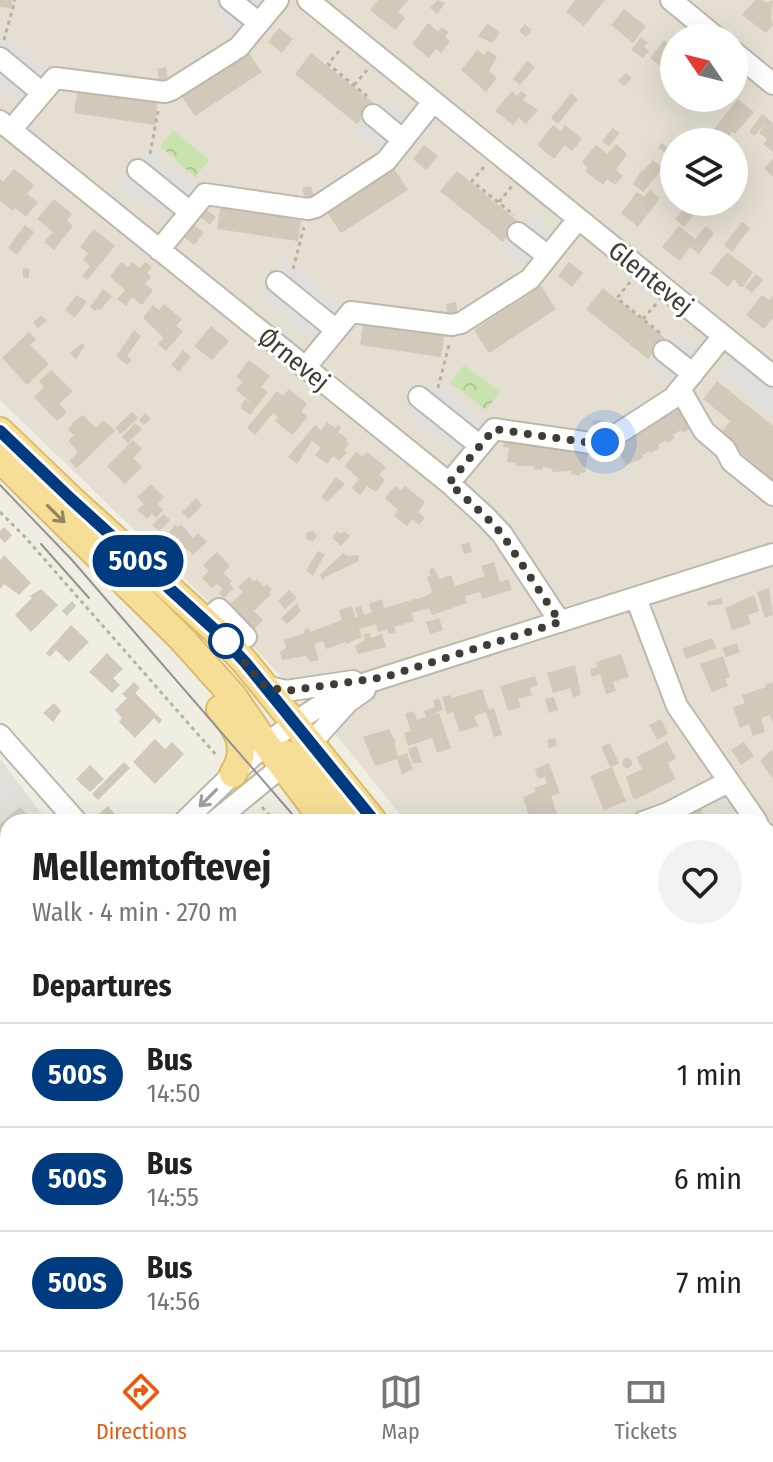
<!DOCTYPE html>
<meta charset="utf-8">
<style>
body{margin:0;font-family:"Fira Sans Condensed",sans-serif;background:#f2f2f2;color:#222;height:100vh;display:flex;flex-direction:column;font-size:30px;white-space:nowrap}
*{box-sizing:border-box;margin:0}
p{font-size:26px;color:#767676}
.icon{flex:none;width:44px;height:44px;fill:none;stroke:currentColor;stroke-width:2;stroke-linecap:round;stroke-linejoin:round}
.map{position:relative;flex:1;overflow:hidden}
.side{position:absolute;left:0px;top:814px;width:774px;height:536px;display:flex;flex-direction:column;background:#fff;border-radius:24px 24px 0 0;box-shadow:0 8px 32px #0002}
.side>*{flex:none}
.badge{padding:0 16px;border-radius:26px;font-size:28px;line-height:52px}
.needle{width:52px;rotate:305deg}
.tools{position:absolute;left:660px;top:24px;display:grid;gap:16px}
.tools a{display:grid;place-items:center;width:88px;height:88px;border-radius:50%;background:#fff;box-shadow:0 8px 32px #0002;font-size:40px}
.you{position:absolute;width:40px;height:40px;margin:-20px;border:6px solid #fff;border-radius:50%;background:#1a73e8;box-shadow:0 0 0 12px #1a73e833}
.map>.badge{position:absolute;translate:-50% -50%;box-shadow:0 0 0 4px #fff}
h2{padding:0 32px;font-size:30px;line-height:72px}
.round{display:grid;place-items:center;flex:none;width:84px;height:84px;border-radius:42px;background:#f2f2f2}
.head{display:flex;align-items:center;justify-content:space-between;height:136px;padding:0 32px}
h1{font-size:38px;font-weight:700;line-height:60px}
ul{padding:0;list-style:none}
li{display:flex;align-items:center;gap:24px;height:104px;padding:0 32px;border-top:2px solid #e0e0e0}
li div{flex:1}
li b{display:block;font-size:30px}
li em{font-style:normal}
li .badge{min-width:88px;font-weight:700;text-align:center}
.dock{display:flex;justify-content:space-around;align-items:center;height:112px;border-top:2px solid #e0e0e0;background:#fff;font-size:22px;color:#767676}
.dock a{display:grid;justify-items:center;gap:4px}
.dock .active{color:#ea580c}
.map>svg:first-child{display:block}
.residential{fill:#e4dfd2;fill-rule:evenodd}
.industrial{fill:#e2ded9}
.medical{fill:#f1dbd7}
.cemetery{fill:url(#cemetery-stones)}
.park{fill:url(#park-crowns)}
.parking{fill:#e1dfdc}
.building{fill:#d1c9ba}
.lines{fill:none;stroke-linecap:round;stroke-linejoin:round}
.minor-casing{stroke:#beb8aa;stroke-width:24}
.major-casing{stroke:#dbbc67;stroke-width:30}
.path{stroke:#bcb199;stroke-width:3;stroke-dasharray:4 4;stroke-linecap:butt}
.minor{stroke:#fff;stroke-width:20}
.major{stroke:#f7de96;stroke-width:26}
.tram{stroke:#939393;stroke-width:2}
.oneway{stroke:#938560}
.oneway2{stroke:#a09e9a}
.line-casing{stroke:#fff;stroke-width:18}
.line{stroke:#003b80;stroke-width:12}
.walk{stroke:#423d34;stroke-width:8;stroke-dasharray:0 14.4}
.stop-dot{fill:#fff;stroke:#003b80;stroke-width:4}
.labels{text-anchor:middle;stroke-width:6;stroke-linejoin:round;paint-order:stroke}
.street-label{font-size:26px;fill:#423d34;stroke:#fff}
</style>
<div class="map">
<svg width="773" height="1350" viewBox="0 0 773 1350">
<defs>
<pattern id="cemetery-stones" width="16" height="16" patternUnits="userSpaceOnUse" patternTransform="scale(2)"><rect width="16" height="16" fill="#c9e3ae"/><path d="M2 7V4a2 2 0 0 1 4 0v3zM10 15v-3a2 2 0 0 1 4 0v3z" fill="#aec496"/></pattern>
<pattern id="park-crowns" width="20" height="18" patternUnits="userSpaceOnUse" patternTransform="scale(2)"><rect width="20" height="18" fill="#c9e3ae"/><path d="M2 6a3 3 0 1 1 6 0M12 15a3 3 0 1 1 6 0" fill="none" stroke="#aec496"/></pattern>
</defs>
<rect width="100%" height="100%" fill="#f0ede3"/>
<path class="residential" d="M0,0H773V1299L766,1290V822H406L342,742L238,630L0,400ZM674,38H734V98H674ZM674,142H734V202H674Z"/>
<path class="industrial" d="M0,759L48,822H8V970L0,977Z"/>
<path class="medical" d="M320,1342H655L660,1350H313Z"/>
<path class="cemetery" d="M8,1018V1342H316L309,1350H0V1024Z"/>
<path class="park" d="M173,130L209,160L195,177L160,146Z
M464,365L500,392L486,410L450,383Z"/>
<path class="parking" d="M219,0H261L235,33L209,12Z
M0,30L50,70L22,104L0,87Z
M383,95L408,116L380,150L355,130Z
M145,146L202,192L174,226L117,181Z
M528,213L551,231L523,266L500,248Z
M285,259L342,305L314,340L257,294Z
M674,331L697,350L669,385L646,366Z
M732,355L773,387V417L718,374Z
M428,376L485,421L457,456L400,410Z"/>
<path class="building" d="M0,0H12L11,8L0,7Z
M378,0H408L398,12L405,18L395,30L370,10Z
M437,0L445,3L437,14L430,8Z
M575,0H605L584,26L566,12Z
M755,0H762L766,3L773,0L771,20L773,25L766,33L742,15Z
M624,9L646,26L633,43L611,25Z
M428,23L438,32L442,27L449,32L445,37L450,41L441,53L436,49L429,58L412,44Z
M488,23L500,33L492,43L478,36Z
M525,24L532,30L526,37L519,31Z
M279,28L293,39L282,53L268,42Z
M641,37L648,42L644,47L649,51L643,58L631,50Z
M664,40L674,48V66L669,73L650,58Z
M247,50L262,72L195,116L180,94Z
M477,50L484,55L488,50L497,57L489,71L497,78L486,92L461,70Z
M311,53L374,103L357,124L295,74Z
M527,61L535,67L520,85L513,79Z
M166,67L168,79L159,80L157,69Z
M626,73L632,78L624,86L618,81Z
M78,86L158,98L155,125L74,113Z
M512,91L517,96L521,91L527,95L523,100L538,110L526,124L519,118L513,125L495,111Z
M571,93L578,99L558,124L551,118Z
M738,99L754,112L735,134L732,132L724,142H720L710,134Z
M762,114L773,123V152L763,144L767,139L759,133L766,123L754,136L749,132Z
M553,125L561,131L565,125L582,139L572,151L565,145L554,159L537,145Z
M613,128L620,133L609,146L602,141Z
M662,143L674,152L671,157L658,148Z
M616,144L627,154L616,170L623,176L615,185L607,179L603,185L585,171L588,167L582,162L596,145L607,154Z
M424,145L438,156L426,170L413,159Z
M773,158V177L764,169Z
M653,160L663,168L643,192L633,184L641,171L642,172Z
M393,167L408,190L341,233L326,211Z
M14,169L34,185L27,194L38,202L26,217L15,208L13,211L0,201V179L3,182Z
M457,171L519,222L503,242L440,191Z
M311,186L314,197L305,199L302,188Z
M650,190L660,198L638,227L621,213L637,192L644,197Z
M54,199L72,214L67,221L73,226L54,250L44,242L53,232L37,219Z
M221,202L302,214L298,241L217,229Z
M690,202L699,208L684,227L675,219Z
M203,207L216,217L210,225L197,214Z
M191,222L204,233L194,245L181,235Z
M742,222L750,228L732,252L724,245Z
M25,225L34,232L17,255L8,248Z
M679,226L695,239L706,226L714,233L699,254L690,247L680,261L662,247Z
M94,229L115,246L87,280L82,276L90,266L83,260L88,253L80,247Z
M727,252L753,272L743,287H740L734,279L728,287L710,273Z
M121,262L128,267L132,262L140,268L145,262L152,267L147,273L151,277L145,284L153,290L142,305L132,297L126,306L117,299L125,290L110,277Z
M569,262L583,273L572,287L558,276Z
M23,268L29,269V278H23Z
M756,274L763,280L752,293L745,287Z
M541,286L556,309L489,353L474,330Z
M603,288L665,338L648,359L586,309Z
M103,289L112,296L100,310L98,308L95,311L90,307Z
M77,295L87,302L74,318L65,310Z
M762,295L769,300L773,296V318L764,329L746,315Z
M456,302L458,314L448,316L446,304Z
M164,304L182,319L176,326L183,331L166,351L158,344L164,338L143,318L153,305L159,310Z
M41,315L47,321L38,328L33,322Z
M364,318L445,330L441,357L360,345Z
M211,326L229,341L212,360L194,346Z
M134,330L141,336L127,356L132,360L127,365L116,356Z
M29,332L36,340L30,345L49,364L27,385L2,358Z
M82,343L85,346L76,359L70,353Z
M183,350L191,357L179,372L171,365Z
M249,360L270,376L261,387L268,392L250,415L242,409L241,405L245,399L254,405L236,390L243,382L236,377Z
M51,370L73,391L59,404L67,412L57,421L34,397L44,387L39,381Z
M717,381L773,426V485L744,462L747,458L719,435L730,421L703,399Z
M289,389L307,404L301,412L308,417L292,435L275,421L278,417L273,413L255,435L247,428L277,391L283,396Z
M679,399L691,428L683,433L681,430L673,435L675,438L667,443L666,440L658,445L659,448L651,453L650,451L642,455L644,458L626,465L612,442Z
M132,412L138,418L121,434L115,428Z
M145,413L151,418L144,425L139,420Z
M83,415L96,428L103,420L115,431L77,468L69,461L78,452L68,441L74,435L68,430L73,424L72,423Z
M601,419L603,430L594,432L592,421Z
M327,422L335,428L338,425L341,428L338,432L348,439L346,441L349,444L344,450L347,452L339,461L333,456L327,464L315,455L321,448L312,441L297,464L288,457L315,425L321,430Z
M135,423L142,429L128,443L122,437Z
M504,438L589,447L585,473H580V476L571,474V471L552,472L553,469L543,467V470L534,469V466H515L516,463L507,462L509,448L503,447Z
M133,440L142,449L133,458L142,467L125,484L107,466Z
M356,452L362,457L367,452L386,467L379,475L385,480L376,492L367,486L360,495L352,488L359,479L345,466Z
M336,477L345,484L327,502L321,497Z
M151,484L164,497L158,504L163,510L156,518L152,514L147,519L137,510L144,504L137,497Z
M395,486L401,490L405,486L425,502L418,512L425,518L419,525L412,519L407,526L394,516L398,510L385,498Z
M196,498L202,505L189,519L182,512Z
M164,514L170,520L159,531L152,525Z
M181,524L193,538L198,533L207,542L193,555L186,548L178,555L164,539L175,525L178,527Z
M4,527L12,535L5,543L0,538V531Z
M306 536a5 5 0 1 1 10 0a5 5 0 1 1-10 0Z
M337,531L341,534L344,531L350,536L341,546L332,538Z
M469,542L472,552L464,554L461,545Z
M318,551L325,554L313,576L306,570Z
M217,552L230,566L223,573L232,581L229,584L234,588L224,598L219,593L223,589L217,584L212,588L202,578L209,571L203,565Z
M343,553L347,556L358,555L359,561L325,577L323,581L320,575Z
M4,555L31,583L19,595L4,584L0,589V560Z
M494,562L500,582L508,579L512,590L485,598H482L480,592L465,596L467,603L432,615L429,608L411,613L414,621L394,627L396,632L389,634L387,629L378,632L376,624L359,629L362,637L346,644L345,642L326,649L323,641L314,644L319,660L311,662L306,656L282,660L280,652L286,648L284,640L305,633L304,630L309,628L310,632L342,620L339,610L352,606L355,617H358L355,608L361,606L364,615L372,612L369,604L382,599L384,608L426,596L432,592L427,577L431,576L429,569L434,568L440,579L451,575L455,586L485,576L481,566Z
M249,577L254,582L257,579L264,587L267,584L272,589L269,592L271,594L254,611L263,620L252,631L228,606L243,592L238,587Z
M769,588L773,615L765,618L757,592Z
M41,589L58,605L31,632L15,615L32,598L30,596Z
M289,590L297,598L285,609L278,601Z
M754,595L759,611L748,615L751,624L732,630L725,608Z
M721,598L723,604L708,606L707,602Z
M72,601L76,606L67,616L62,611Z
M297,603L301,611L287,624L281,618Z
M439,618L443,630L430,634L426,622Z
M71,625L89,642L69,662L56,650L50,657L46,653Z
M369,633L371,638L382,634L386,647L358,654L355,646L365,640L363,634Z
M712,638L716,648L686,659L682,649Z
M737,643L740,652L726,657L722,648Z
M107,653L123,669L113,678L120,685L112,693L89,672Z
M621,654L629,677L613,682L616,691L606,694L600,674L592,677L590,669L597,667L596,662Z
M723,656L730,677L725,679L728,686L712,692L700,664Z
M575,665L581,695L573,697L570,688L553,693L547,673Z
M535,676L538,685L530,688L532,695L518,699L521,707L508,711L500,686Z
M134,682L140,688L135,693L162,720L159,724L154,718L135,738L119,722L122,718L115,710L127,698L122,694Z
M773,682V723L770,715L761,718L765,732L753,736L749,724L740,728L733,707L745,703L742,695L766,687L765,684Z
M482,689L489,710L494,708L502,735L494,737L486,712L474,716L478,726L460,732L453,712L447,714L442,697L450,695L452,698Z
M554,697L558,710L549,713L545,699Z
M439,698L443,710L429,715L439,713L451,748L437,753L432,738L408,746L404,733L411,731L405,714L414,711L417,720L426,717L424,711L435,707L433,700Z
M54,703L61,711L53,722L43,713Z
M661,719L668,734L657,740L649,725Z
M389,729L396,743H394L398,756L407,753L413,770L402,774L397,759L375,766L363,737Z
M555,738L557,746L549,748L547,740Z
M155,739L165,749L172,742L184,754L155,784L133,762Z
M667,741L676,758L668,763L676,779L637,799L633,798L626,777L642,769L636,757Z
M744,742L754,756L741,765L731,750Z
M610,743L619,764L610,767L601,747Z
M417,746L422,762L413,764L408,749Z
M771,750L773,752V779L760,761Z
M622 763a5 5 0 1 1 10 0a5 5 0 1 1-10 0Z
M124,762L130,768L98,800L92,794Z
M549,763L560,793L551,796L558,817L562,816L564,822H529L527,816H529L523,797L536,792L534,788L547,784L545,777L538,779L535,769Z
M90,765L104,779L90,792L76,779Z
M612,767L626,801L604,810L590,776Z
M698,803L707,822H671Z
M108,806L122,822H101L96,816Z
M20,807L33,822H8V869L0,876V824Z
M495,814L502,822H489L488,820Z
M773,928V956L771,953L766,957V933Z
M773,1117V1140L766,1144V1120Z
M773,1256V1277L766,1268V1261Z
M540,1342H588L581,1350H548Z"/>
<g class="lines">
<g class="minor-casing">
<path id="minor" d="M230,0L259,23
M308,0L773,376
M671,0L717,38
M734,52L773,84
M0,58L41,92
M373,115L403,140
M0,121L449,483L486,517L502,534L560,622
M11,130L55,78L165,92L171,90L239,47L278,0
M138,170L190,212
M518,233L548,256
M159,250L205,194L308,209L316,207L386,161L433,102
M277,282L335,329
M664,351L693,374
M305,368L351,312L452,325L461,323L530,279L578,219
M680,389L704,431L725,449L732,462L773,495
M419,397L479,445
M449,483L494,429L598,444L605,442L673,398L723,336
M636,598L677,706L757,822
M206,621L219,609L246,637
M265,686L286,691L353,681
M0,735L77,822
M184,822C239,767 293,712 366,683L773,554
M214,822L311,743L348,702L365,690
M643,822L668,813L728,782
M766,834L773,843
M766,919L773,914
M0,996L8,989
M0,1071L8,1065
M766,1100L773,1096
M766,1238L773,1233
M279,1350L287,1342
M338,1350L345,1342
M624,1350L632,1342"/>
</g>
<g class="major-casing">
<path id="major" d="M0,431L71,499L215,630L245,662L374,822
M0,459L181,638L233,696L266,744L325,822
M220,709C239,730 249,749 233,774
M287,754L319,784L353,822
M716,1342L722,1350
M745,1342L751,1350"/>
</g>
<path class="path" d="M4,40L15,0
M339,51L328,64L367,96
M354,85L367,70
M150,154L158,111
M484,167L472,181L514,215
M499,202L512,186
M293,269L304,227
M630,282L617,298L660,333
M643,319L656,304
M438,388L449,345
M0,512L24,536L217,756
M262,807L275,822
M0,1107L8,1114
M0,1133L8,1141
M0,1161L8,1168
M0,1189L8,1196
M0,1216L8,1223
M0,1251L8,1242
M766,1313L773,1323
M0,1338L8,1332
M166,1342L175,1350
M180,1342L189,1350
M195,1342L204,1350
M662,1342L667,1350
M230,1343L239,1342
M224,1350L229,1342
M237,1350L239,1342
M249,1350L250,1342"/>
<use href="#minor" class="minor"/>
<use href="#major" class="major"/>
<path class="tram" d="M0,485L72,560L299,822
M41,544L89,598
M674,1342L679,1350"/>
</g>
<defs><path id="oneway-shaft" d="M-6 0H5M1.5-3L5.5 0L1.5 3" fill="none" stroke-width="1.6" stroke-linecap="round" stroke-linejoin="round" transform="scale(2)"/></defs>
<use class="oneway" href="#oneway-shaft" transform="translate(56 514) rotate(45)"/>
<use class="oneway2" href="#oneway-shaft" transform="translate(208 798) rotate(135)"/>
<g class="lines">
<g class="line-casing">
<path id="line" d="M0,431L71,499L215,630L245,662L375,822"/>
</g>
<use href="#line" class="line"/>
<path class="walk" d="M226,641L265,686L286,691L385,677L560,622L502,534L486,517L449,483L494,429L598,444L605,442"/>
</g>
<circle class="stop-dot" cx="226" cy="641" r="16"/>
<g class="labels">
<g class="street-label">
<text transform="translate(651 278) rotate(39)" y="9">Glentevej</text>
<text transform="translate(294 359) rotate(39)" y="9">Ørnevej</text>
</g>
</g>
</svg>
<div class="tools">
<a><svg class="needle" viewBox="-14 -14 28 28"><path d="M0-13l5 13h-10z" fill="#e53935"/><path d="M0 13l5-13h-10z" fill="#767676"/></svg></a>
<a><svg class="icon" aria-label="layers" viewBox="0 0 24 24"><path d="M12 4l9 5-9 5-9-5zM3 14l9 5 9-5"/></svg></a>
</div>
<div class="you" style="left:605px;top:442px"></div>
<b class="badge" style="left:138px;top:561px;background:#003b80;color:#fff">500S</b>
<section class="side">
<div class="head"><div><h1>Mellemtoftevej</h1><p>Walk · 4 min · 270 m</p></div><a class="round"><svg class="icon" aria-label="heart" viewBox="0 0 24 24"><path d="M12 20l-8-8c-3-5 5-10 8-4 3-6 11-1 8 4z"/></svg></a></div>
<h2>Departures</h2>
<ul>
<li><span class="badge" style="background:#003b80;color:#fff">500S</span><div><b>Bus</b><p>14:50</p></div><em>1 min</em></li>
<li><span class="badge" style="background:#003b80;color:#fff">500S</span><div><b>Bus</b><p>14:55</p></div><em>6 min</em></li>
<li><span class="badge" style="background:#003b80;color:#fff">500S</span><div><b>Bus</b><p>14:56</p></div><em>7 min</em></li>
</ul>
</section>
</div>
<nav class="dock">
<a class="active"><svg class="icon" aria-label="directions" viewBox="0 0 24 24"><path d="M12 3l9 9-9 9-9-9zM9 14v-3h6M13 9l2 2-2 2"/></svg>Directions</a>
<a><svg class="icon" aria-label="map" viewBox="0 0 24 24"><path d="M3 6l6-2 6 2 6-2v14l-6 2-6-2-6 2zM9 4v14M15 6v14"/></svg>Map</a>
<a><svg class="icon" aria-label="tickets" viewBox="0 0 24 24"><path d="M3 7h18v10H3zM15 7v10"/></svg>Tickets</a>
</nav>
